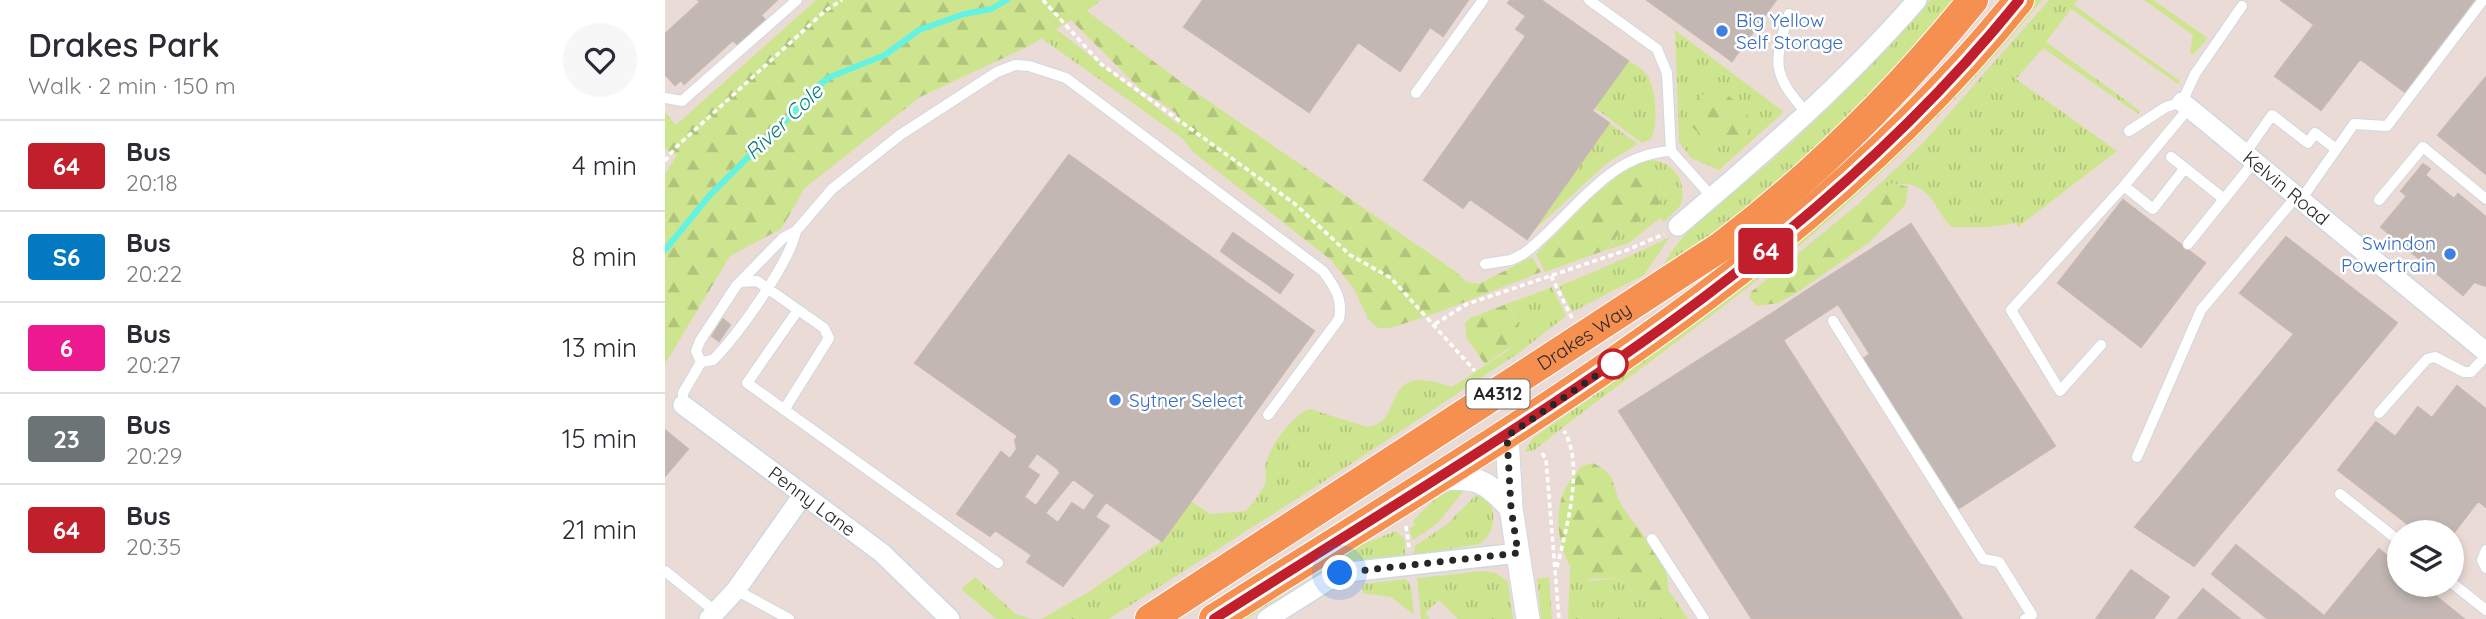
<!DOCTYPE html>
<meta charset="utf-8">
<style>
body{margin:0;font-family:Quicksand,sans-serif;background:#f7f7f7;color:#2b2b33;height:100vh;display:flex;flex-direction:column;font-size:26px;white-space:nowrap}
*{box-sizing:border-box;margin:0}
p{font-size:23px;color:#7c7c81}
.icon{flex:none;width:38px;height:38px;fill:none;stroke:currentColor;stroke-width:2;stroke-linecap:round;stroke-linejoin:round}
.map{position:relative;flex:1;overflow:hidden}
.drawer{display:flex;flex-direction:column;background:#fff;width:665px}
.drawer>*{flex:none}
.badge{padding:0 14px;border-radius:5px;font-size:24px;line-height:46px}
.fabs{position:absolute;left:1722px;top:520px;display:grid;gap:14px}
.fabs a{display:grid;place-items:center;width:77px;height:77px;border-radius:50%;background:#fff;box-shadow:0 4px 10px #0003;font-size:35px}
.you{position:absolute;width:35px;height:35px;margin:-18px;border:5px solid #fff;border-radius:50%;background:#1a73e8;box-shadow:0 0 0 10px #1a73e833}
.map>.badge{position:absolute;translate:-50% -50%;box-shadow:0 0 0 4px #fff}
.round{display:grid;place-items:center;flex:none;width:74px;height:74px;border-radius:37px;background:#f7f7f7}
.overview{display:flex;align-items:center;justify-content:space-between;height:119px;padding:0 28px}
h1{font-size:33px;font-weight:600;line-height:52px}
ul{padding:0;list-style:none}
li{display:flex;align-items:center;gap:21px;height:91px;padding:0 28px;border-top:2px solid #e1e1e2}
li div{flex:1}
li b{display:block;font-size:26px}
li em{font-style:normal}
li .badge{min-width:77px;font-weight:700;text-align:center}
main{display:flex;flex:1;min-height:0}
.map>svg:first-child{display:block}
.grass{fill:url(#grass-tufts)}
.forest{fill:url(#forest-firs)}
.lines{fill:none;stroke-linecap:round;stroke-linejoin:round}
.stream{stroke:#64f3e2;stroke-width:6}
.building{fill:#c2b7b3;stroke:#c6b7b1;stroke-width:2;fill-rule:evenodd}
.service-casing{stroke:#cdd9e1;stroke-width:12}
.minor-casing{stroke:#cdd9e1;stroke-width:22}
.tertiary-casing{stroke:#cdd9e1;stroke-width:25}
.primary-casing{stroke:#fff;stroke-width:32}
.path{stroke:#fff;stroke-width:3.5;stroke-dasharray:5 3.5;stroke-linecap:butt}
.service{stroke:#fff;stroke-width:10}
.minor{stroke:#fff;stroke-width:19}
.tertiary{stroke:#fff;stroke-width:23}
.primary{stroke:#f69051;stroke-width:30}
.line-casing{stroke:#fff;stroke-width:16}
.line{stroke:#c21f2c;stroke-width:10}
.walk{stroke:#272727;stroke-width:7;stroke-dasharray:0 12.6}
.shop-dot{fill:#3f7fe0;stroke:#fff;stroke-width:2.5}
.stop-dot{fill:#fff;stroke:#c21f2c;stroke-width:3.5}
.labels{text-anchor:middle;stroke-width:5;stroke-linejoin:round;paint-order:stroke}
.shield{fill:#fff;stroke:#686868;stroke-width:2}
.shield-label{font-size:18px;font-weight:bold;fill:#272727}
.shop-label{font-size:19px;fill:#366cbe;stroke:#fff;text-anchor:start}
.street-label{font-size:19px;fill:#272727;stroke:#fff}
.water-label{font-size:21px;font-style:italic;fill:#097f7a;stroke:#fff}
</style>
<main>
<section class="drawer">
<div class="overview"><div><h1>Drakes Park</h1><p>Walk · 2 min · 150 m</p></div><a class="round"><svg class="icon" aria-label="heart" viewBox="0 0 24 24"><path d="M12 20l-8-8c-3-5 5-10 8-4 3-6 11-1 8 4z"/></svg></a></div>
<ul>
<li><span class="badge" style="background:#c21f2c;color:#fff">64</span><div><b>Bus</b><p>20:18</p></div><em>4 min</em></li>
<li><span class="badge" style="background:#0279c1;color:#fff">S6</span><div><b>Bus</b><p>20:22</p></div><em>8 min</em></li>
<li><span class="badge" style="background:#ed1990;color:#fff">6</span><div><b>Bus</b><p>20:27</p></div><em>13 min</em></li>
<li><span class="badge" style="background:#6c7476;color:#fff">23</span><div><b>Bus</b><p>20:29</p></div><em>15 min</em></li>
<li><span class="badge" style="background:#c21f2c;color:#fff">64</span><div><b>Bus</b><p>20:35</p></div><em>21 min</em></li>
</ul>
</section>
<div class="map">
<svg width="1821" height="619" viewBox="0 0 1821 619">
<defs>
<pattern id="grass-tufts" width="24" height="20" patternUnits="userSpaceOnUse" patternTransform="scale(1.75)"><rect width="24" height="20" fill="#cee590"/><path d="M3 7l-1-3M5 7V3M7 7l1-3M15 17l-1-3M17 17v-4M19 17l1-3" fill="none" stroke="#b1c47c"/></pattern>
<pattern id="forest-firs" width="22" height="20" patternUnits="userSpaceOnUse" patternTransform="scale(1.75)"><rect width="22" height="20" fill="#cee590"/><path d="M5 1l3.5 6h-7zM16 11l3.5 6h-7z" fill="#b1c47c"/></pattern>
</defs>
<rect width="100%" height="100%" fill="#ebdbd7"/>
<path class="grass" d="M1265,0H1292L1237,66L1112,184L1003,271L1000,262C1026,218 1074,190 1112,156C1166,107 1217,55 1265,0Z
M1367,0H1377C1307,86 1230,163 1146,236C1057,312 960,378 868,451L859,452L868,438L944,385L1031,315Z
M1384,0H1413L1409,5L1515,81L1513,84L1406,9L1381,42L1475,111L1473,114L1378,48L1351,79L1452,151L1353,227L1351,223L1325,227H1287C1278,220 1274,210 1268,201C1245,169 1216,190 1192,205L1257,144Z
M1479,0H1488L1543,38L1528,55L1525,52L1528,35Z
M391,29L514,125L518,139L376,38Z
M1010,30L1119,112L1054,170L1026,158L1014,142Z
M963,61C970,65 976,67 981,74C992,87 993,124 986,139L977,143L930,108Z
M944,123L973,144L941,164L865,234Z
M984,160C1009,160 1024,184 1015,206L999,222L995,218L964,243L942,250L955,232L995,205L996,186L966,165Z
M1005,237L979,275L907,312L894,286C932,271 968,255 1005,237Z
M887,287L901,316L855,352L686,464L444,619H376L425,591L497,541L526,501L545,514L581,511C588,502 595,495 600,484C602,477 599,470 601,463C605,446 628,414 645,409L702,427C744,421 710,360 787,387L842,351L849,345V316L844,303Z
M801,488L772,524L748,540L744,529L750,525L748,521C764,504 777,489 801,488Z
M814,492C833,506 833,529 815,544L749,555L750,546L781,525Z
M731,531L740,539V556L656,570L581,619H568L672,554Z
M905,568L926,581L953,578L968,593L992,598L1003,589L1023,619H903Z
M818,571L831,573L843,582L848,619H793L774,600L760,613L765,619H756L752,578Z
M310,577L351,614L366,619H331L296,589Z
M884,577L887,619H876L872,579Z
M741,579L746,587L749,615L726,597L697,593L698,584Z"/>
<path class="forest" d="M151,0H436L422,11L516,82L790,271L802,282L814,284L867,257L876,272L772,313L725,328H713L703,319L689,289L666,260L528,152L518,139L511,113L475,89L406,20L364,46L255,97L140,188L116,229L65,256L0,364V174L12,155L0,149V112L11,125Z
M1046,88L1055,90L1083,110L1082,137L1071,147C1053,144 1012,131 1024,105Z
M966,165C989,165 1005,190 991,211L955,232L941,250L880,272L871,254L925,199Z
M1227,183L1243,187L1241,204L1205,242L1130,294L1113,303L1092,306L1084,297L1086,292L1192,205Z
M844,303L853,329L849,345L820,364L802,339L800,323L805,318Z
M928,463C933,466 938,468 942,472C950,480 950,493 955,502C969,528 1006,559 1003,589L992,598L975,599L953,578L916,579C894,561 887,515 900,489C904,481 911,474 916,466Z"/>
<g class="lines">
<path class="stream" d="M0,250L45,195L139,102L150,88L165,77L220,55L254,30L299,14L326,9L342,0"/>
</g>
<path class="building" d="M33,0H112L96,15L100,20L73,45L68,40L19,84L16,80L10,85L0,74V34L35,2Z
M538,0H803L778,36L765,27L735,71L693,42L644,112L519,27Z
M845,0H876L963,61L927,111L944,123L862,239L805,199L798,208L759,180L861,36L851,29L861,16L843,3Z
M982,0H1111L1067,61Z
M1616,0H1809L1740,92Z
M1649,25L1695,59L1656,110L1610,76Z
M1821,77V174L1773,135Z
M404,155L649,331L497,541L441,502L430,517L444,526L398,586L362,562L367,555L330,530L325,536L292,514L336,452L345,459L352,449L350,440L353,436L250,363ZM372,453L393,469L395,473L371,506L359,497L374,475L362,467ZM408,479L430,495L419,511L407,503L393,523L380,513Z
M1758,164L1765,169L1760,175L1789,199L1793,194L1821,217V286L1809,282L1798,295L1716,227L1742,196L1736,191Z
M1458,200L1540,263L1476,347L1393,283Z
M1246,224L1390,446L1294,508L1198,359L1205,354L1158,280Z
M568,233L588,247L575,265L556,251Z
M1621,237L1732,323L1529,566L1470,527L1629,334L1575,293Z
M588,247L628,275L615,293L575,265Z
M1158,280L1173,304L1118,340L1103,316Z
M1103,316L1118,340L1297,619H1087L954,411Z
M58,319L65,325L54,341L47,336Z
M1792,386L1821,409V461L1767,418Z
M1753,407L1821,461V507L1730,437Z
M1711,422L1813,501L1787,535V532H1753L1673,470Z
M0,430L23,449L0,476Z
M1571,545L1659,616L1657,619H1603L1547,574Z
M1714,549L1734,566V584H1757L1778,602L1764,619H1657Z
M1466,570L1504,597L1488,619H1431Z
M1538,589L1575,619H1513Z
M1778,602L1799,619H1764Z"/>
<g class="lines">
<g class="service-casing">
<path id="service" d="M924,0L992,49L1002,73L1006,151L1047,197
M1124,14C1108,63 1107,75 1142,113
M751,93L818,0
M0,98L17,101L132,0
M1464,131L1501,107L1517,102L1530,74L1577,6
M1579,155L1607,115L1643,143L1650,133L1671,149
M1506,157L1559,199
M1459,186L1488,209L1520,168
M1714,200L1758,147L1821,199
M1635,201L1689,124L1722,126L1818,0
M1523,244L1588,163
M820,264L846,260L858,254C907,218 940,154 1006,151
M76,282L92,281L159,328L164,338L119,410
M133,310L82,383L333,563
M1168,321L1318,559L1334,562L1367,615L1360,619
M1436,345L1395,391L1346,310L1459,186L1523,109
M36,362L31,351L35,341L71,286L118,238L131,231L167,189L235,135L332,72L350,65L364,66L401,78L658,271C670,287 678,299 674,319L603,415
M36,362L48,360C72,336 124,264 131,231
M18,405V393L36,362
M1714,413L1762,359L1770,357L1799,372H1806L1821,356
M1472,457L1536,310L1630,198
M1675,494L1734,541
M987,539L1039,619
M1821,550L1817,560L1821,568
M0,571L51,612
M1787,583L1821,610
M71,590L124,619"/>
</g>
<g class="minor-casing">
<g id="minor">
<path id="s1" d="M1517,102L1821,352"/>
<path d="M1013,226C1097,155 1179,84 1252,0"/>
<path id="s2" d="M18,405L217,553L285,619"/>
<path d="M44,619L71,590L138,495"/>
<path d="M602,619L675,573L853,553"/>
</g>
</g>
<g class="tertiary-casing">
<path id="tertiary" d="M842,436L846,508L863,619
M772,479C810,476 820,479 846,508"/>
</g>
<g class="primary-casing">
<g id="primary">
<path id="s3" d="M485,619L1057,246C1150,175 1234,91 1308,0"/>
<path d="M549,619C836,435 1136,271 1354,0"/>
</g>
</g>
<path class="path" d="M378,0L436,64L630,204L685,255L726,278L810,371
M0,161L10,148L160,11L177,0
M886,276L907,318
M770,324L802,304L962,250L999,234
M877,453L881,459L894,619
M741,526L744,547
M892,567C901,530 920,465 899,431"/>
<use href="#service" class="service"/>
<use href="#minor" class="minor"/>
<use href="#tertiary" class="tertiary"/>
<use href="#primary" class="primary"/>
</g>
<g class="lines">
<g class="line-casing">
<path id="line" d="M549,619C835,436 1138,269 1354,0"/>
</g>
<use href="#line" class="line"/>
<path class="walk" d="M675,573L853,553L846,508L842,436L948,364"/>
</g>
<g class="shop-dot">
<circle cx="1057" cy="31" r="7"/>
<circle cx="1785" cy="254" r="7"/>
<circle cx="450" cy="400" r="7"/>
</g>
<circle class="stop-dot" cx="948" cy="364" r="14"/>
<g class="labels">
<rect class="shield" x="801.5" y="379.5" width="63" height="29" rx="5"/>
<g class="shield-label">
<text x="833" y="400">A4312</text>
</g>
<g class="shop-label">
<text x="1071" y="27">Big Yellow<tspan x="1071" dy="22">Self Storage</tspan></text>
<text x="1771" y="250" text-anchor="end">Swindon<tspan x="1771" dy="22">Powertrain</tspan></text>
<text x="464" y="407">Sytner Select</text>
</g>
<g class="street-label">
<text dy="7" stroke="none"><textPath href="#s1" startOffset="135">Kelvin Road</textPath></text>
<text dy="7" stroke="none"><textPath href="#s3" startOffset="518">Drakes Way</textPath></text>
<text dy="7" stroke="none"><textPath href="#s2" startOffset="161">Penny Lane</textPath></text>
</g>
<g class="water-label">
<text transform="translate(119 122) rotate(-44)" y="7">River Cole</text>
</g>
</g>
</svg>
<div class="fabs">
<a><svg class="icon" aria-label="layers" viewBox="0 0 24 24"><path d="M12 4l9 5-9 5-9-5zM3 14l9 5 9-5"/></svg></a>
</div>
<div class="you" style="left:675px;top:573px"></div>
<b class="badge" style="left:1101px;top:251px;background:#c21f2c;color:#fff">64</b>
</div>
</main>
